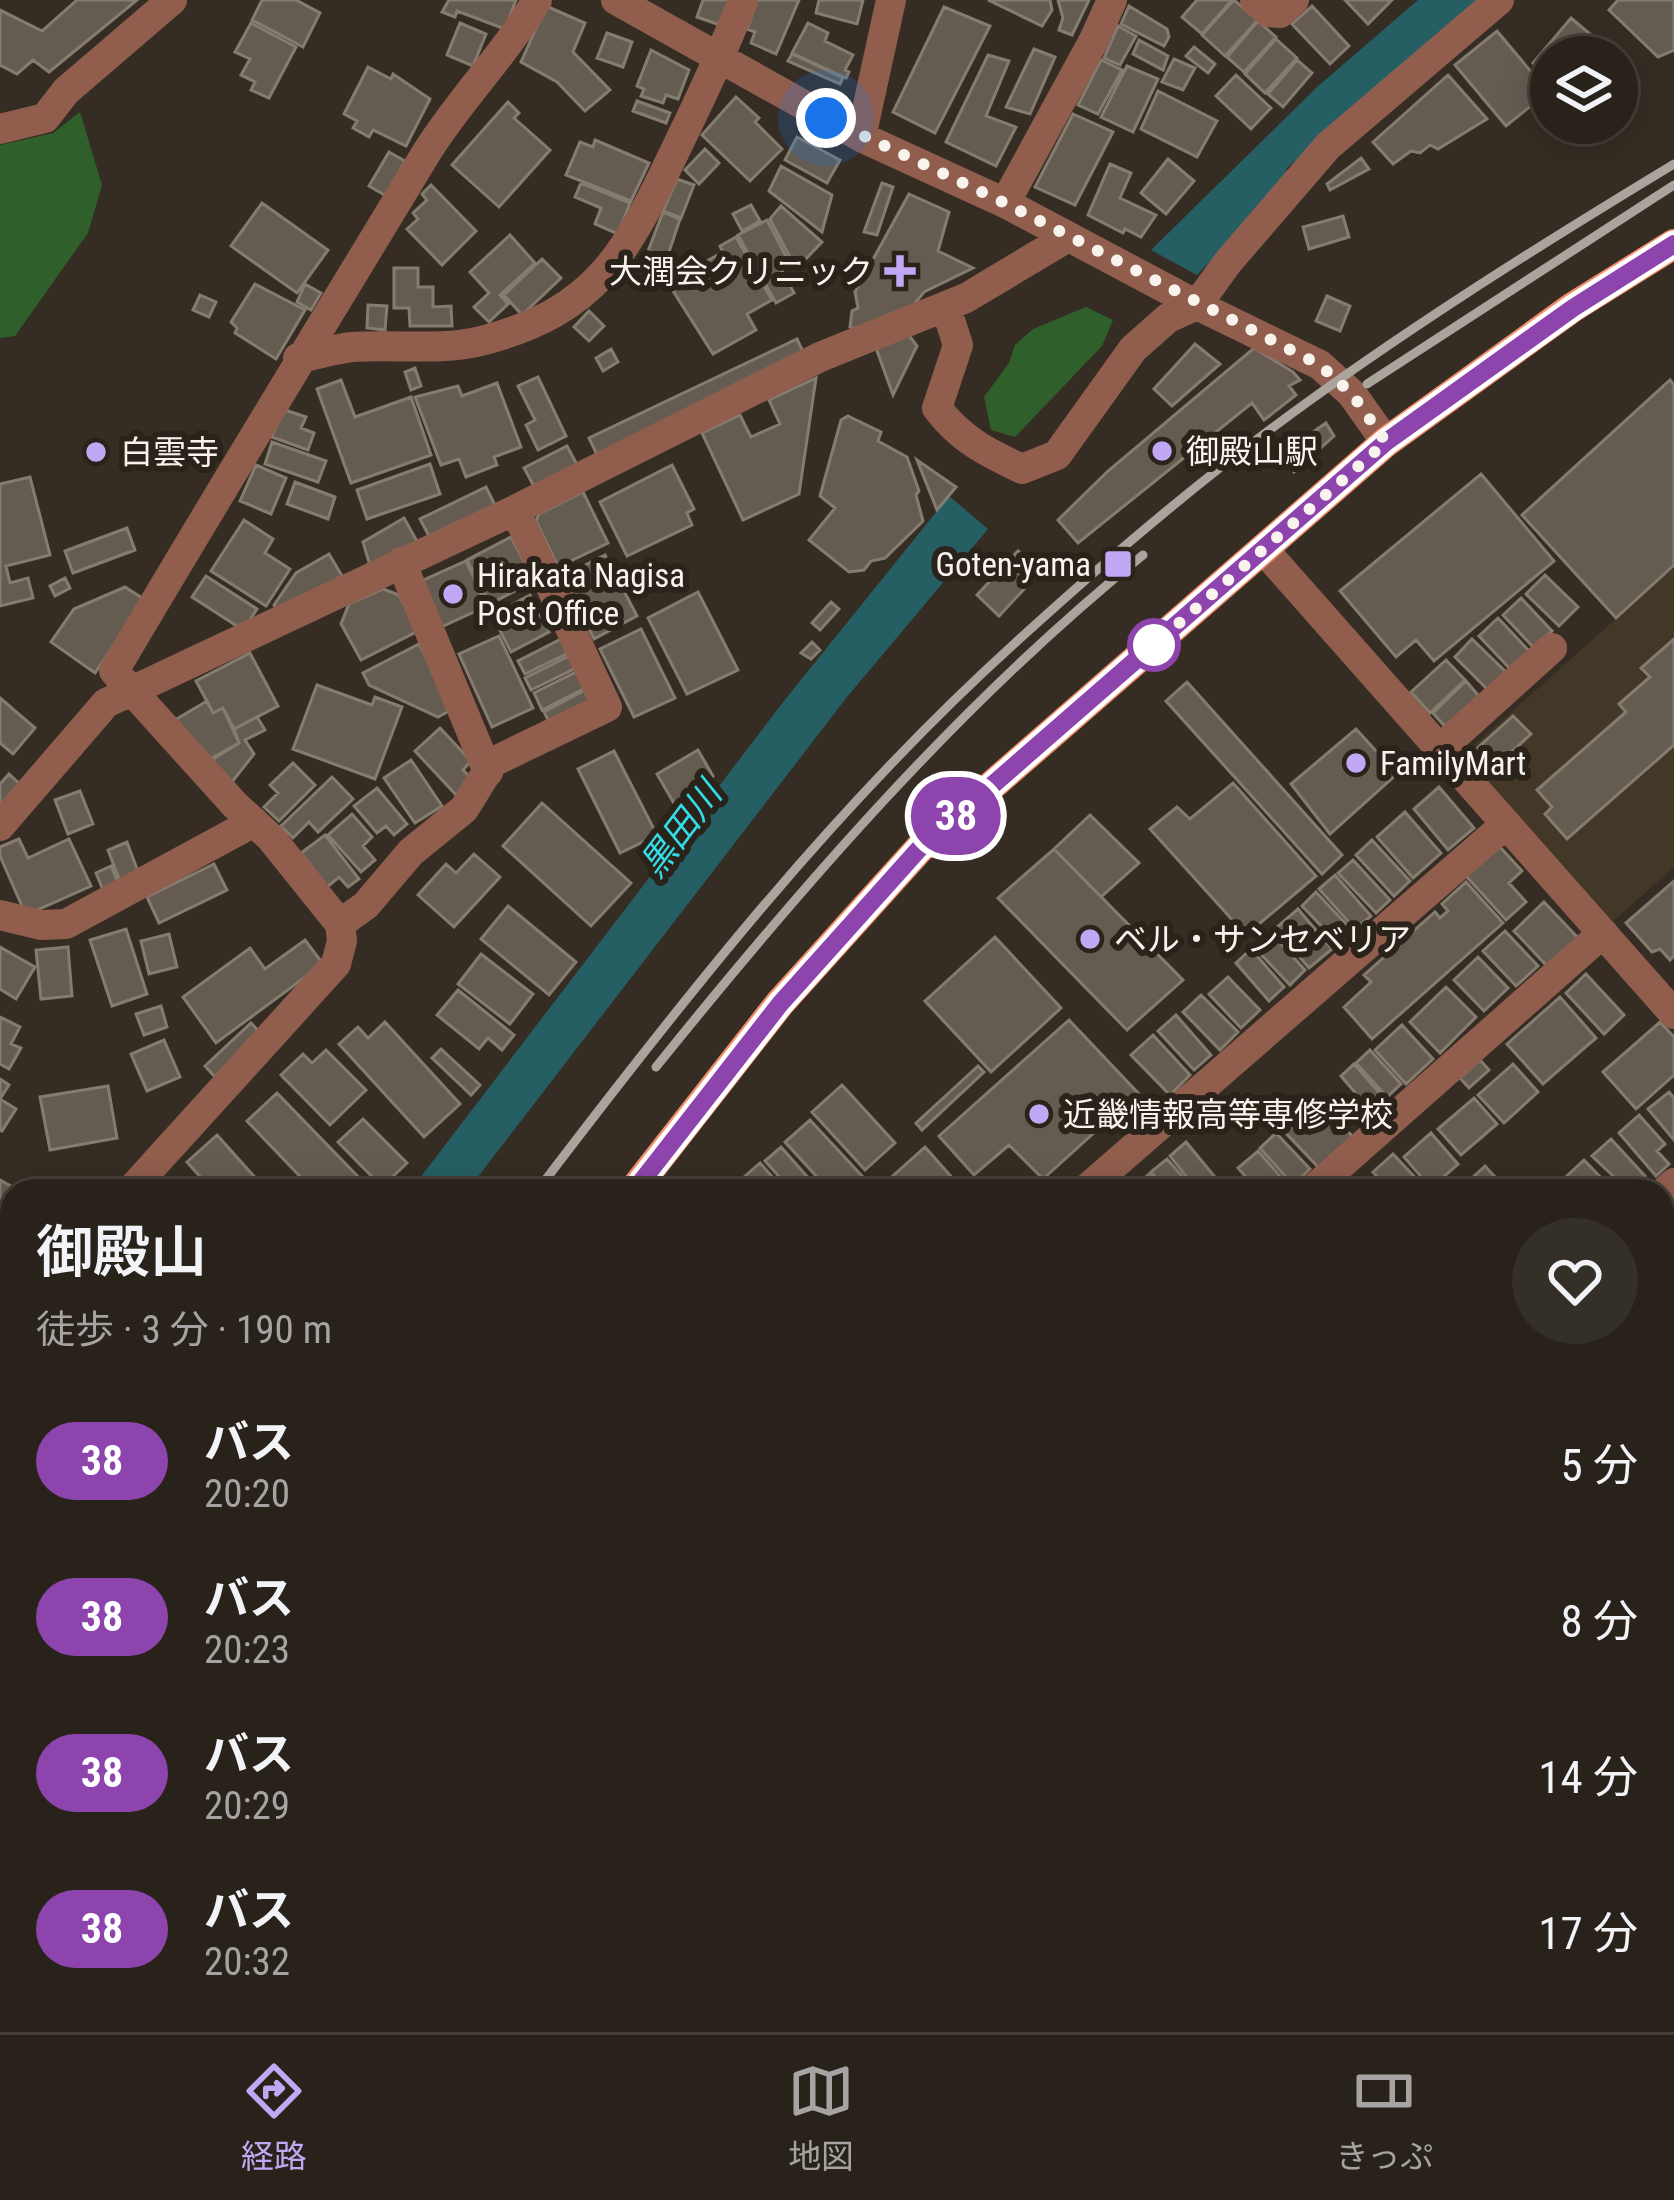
<!DOCTYPE html>
<html lang="ja">
<meta charset="utf-8">
<style>
body{margin:0;font-family:"Roboto Condensed","Noto Sans JP",sans-serif;background:#342f27;color:#f1f3f6;height:100vh;display:flex;flex-direction:column;font-size:45px;white-space:nowrap}
*{box-sizing:border-box;margin:0}
p{font-size:39px;color:#a5a4a2}
.icon{flex:none;width:66px;height:66px;fill:none;stroke:currentColor;stroke-width:2;stroke-linecap:round;stroke-linejoin:round}
.map{position:relative;flex:1;overflow:hidden}
.details{position:absolute;left:0px;top:1179px;width:1674px;height:855px;display:flex;flex-direction:column;background:#28221a;border-radius:36px 36px 0 0;box-shadow:0 6px 30px #0003,0 0 0 3px #443f39}
.details>*{flex:none}
.badge{padding:0 24px;border-radius:39px;font-size:42px;line-height:78px}
.tools{position:absolute;left:1530px;top:36px;display:grid;gap:24px}
.tools a{display:grid;place-items:center;width:108px;height:108px;border-radius:50%;background:#28221a;box-shadow:0 6px 30px #0003,0 0 0 3px #443f39;font-size:60px}
.you{position:absolute;width:60px;height:60px;margin:-30px;border:9px solid #fff;border-radius:50%;background:#1a73e8;box-shadow:0 0 0 18px #1a73e833}
.map>.badge{position:absolute;translate:-50% -50%;box-shadow:0 0 0 6px #fff}
.round{display:grid;place-items:center;flex:none;width:126px;height:126px;border-radius:63px;background:#342f27}
.headline{display:flex;align-items:center;justify-content:space-between;height:204px;padding:0 36px}
h1{font-size:57px;font-weight:600;line-height:90px}
ul{padding:0;list-style:none}
li{display:flex;align-items:center;gap:36px;height:156px;padding:0 36px}
li div{flex:1}
li b{display:block;font-size:45px}
li em{font-style:normal}
li .badge{min-width:132px;font-weight:700;text-align:center}
.menu{display:flex;justify-content:space-around;align-items:center;height:168px;border-top:3px solid #443f39;background:#28221a;font-size:33px;color:#a5a4a2}
.menu a{display:grid;justify-items:center;gap:6px}
.menu .active{color:#c0a8f4}
.map>svg:first-child{display:block}
.built{fill:#433728}
.green{fill:#2f5f2b}
.water{fill:#255f64}
.lines{fill:none;stroke-linecap:round;stroke-linejoin:round}
.stream{stroke:#255f64;stroke-width:10}
.building{fill:#655c51;stroke:#857c70;stroke-width:3}
.minor{stroke:#915e4e;stroke-width:30}
.primary{stroke:#f38b68;stroke-width:30}
.rail{stroke:#aaa49c;stroke-width:9}
.line-casing{stroke:#fff;stroke-width:27}
.line{stroke:#8e44ad;stroke-width:18}
.walk{stroke:#f8f3ed;stroke-width:12;stroke-dasharray:0 21.6}
.poi-dot{fill:#c0a8f4;stroke:#2a231a;stroke-width:4.5}
.stop-dot{fill:#fff;stroke:#8e44ad;stroke-width:6}
.labels{text-anchor:middle;stroke-width:12;stroke-linejoin:round;paint-order:stroke}
.poi-label{font-size:33px;fill:#f8f3ed;stroke:#2a231a;text-anchor:start}
.water-label{font-size:36px;font-style:italic;fill:#34dce9;stroke:#2a231a}
</style>
<div class="map">
<svg width="1674" height="2032" viewBox="0 0 1674 2032">
<rect width="100%" height="100%" fill="#352d23"/>
<path class="built" d="M1674,567V867L1609,925L1467,766L1472,747Z"/>
<path class="green" d="M80,112L102,185L88,233L15,336L0,338V145L53,133Z
M1086,307L1113,320L1102,346L1015,437L991,430L984,397L1009,363L1015,345L1033,329Z"/>
<path class="water" d="M1418,0H1481L1286,169L1290,178L1197,275L1151,250L1317,87Z
M949,496L988,529L847,697L467,1191H410L784,701Z
M12,1703V1774L0,1786V1715Z"/>
<g class="lines">
<path class="stream" d="M0,1563L12,1565"/>
</g>
<path class="building" d="M77,0H137L49,72L33,60L17,74L0,65V10L42,31Z
M262,0H296L320,13L303,47L252,20Z
M449,0H516L505,29L457,11L455,17L442,12Z
M703,0H730L720,25L697,17Z
M757,0H799L776,54L751,43L755,32L747,29Z
M819,0H863L857,24L816,13Z
M988,0H1050L1052,10L1042,26Z
M1058,0H1089L1072,35L1059,30L1063,18Z
M1197,0H1232L1202,34L1182,17Z
M1234,0L1258,20L1225,56L1202,35Z
M1345,0H1392L1368,24Z
M1618,0H1674V50L1658,57L1609,10Z
M546,6L585,23L573,52L610,90L585,111L557,82L521,62Z
M1129,6L1167,29L1169,37L1164,46L1121,24Z
M1312,6L1349,46L1330,64L1292,24Z
M944,7L990,26L935,133L893,112Z
M1571,18L1590,34L1570,57H1551V79L1533,63Z
M1258,21L1276,37L1244,72L1227,57Z
M251,23L296,47L269,98L251,90L255,82L241,75L250,59L235,52Z
M460,23L486,34L473,66L447,55Z
M808,23L828,33L825,41L853,55L845,70L849,72L846,78L792,53Z
M1118,26L1136,36L1120,65L1104,58Z
M1497,31L1548,92L1506,126L1455,65Z
M607,33L632,42L623,67L597,58Z
M1593,38L1600,44L1615,57H1576Z
M1276,39L1297,58L1265,93L1245,74Z
M1139,40L1168,56L1163,70L1133,54Z
M1194,47L1215,64L1208,73L1186,56Z
M1034,49L1055,57L1030,114L1006,107Z
M651,50L689,70L678,99L666,95L663,103L641,96L644,89L637,86Z
M792,54L843,78L840,84L788,61Z
M988,55L1009,61L986,116L1016,127L996,166L946,142Z
M1174,59L1195,68L1183,90L1162,82Z
M1101,60L1122,70L1098,114L1078,105Z
M1297,60L1312,73L1283,107L1268,94Z
M1127,66L1158,79L1133,132L1101,117Z
M368,67L391,79L393,74L430,99L406,146L373,130L369,137L353,128L357,121L344,114Z
M1236,75L1271,108L1251,129L1216,96Z
M1448,75L1487,119L1438,149L1430,145L1420,153L1411,151L1393,164L1373,142Z
M1158,91L1217,121L1197,157L1141,129Z
M736,97L759,118L755,122L782,149L750,181L702,135Z
M637,101L670,113L666,123L633,111Z
M508,102L519,113L514,118L550,150L499,207L452,165Z
M1073,114L1113,132L1075,205L1035,187Z
M797,137L840,160L827,183L785,160Z
M595,140L649,163L631,201L566,175L580,142L593,147Z
M705,149L719,163L699,184L685,170Z
M389,152L405,161L386,196L369,186Z
M1361,158L1369,169L1330,190L1327,184Z
M1168,159L1194,181L1166,214L1141,193Z
M1110,164L1131,173L1120,198L1156,215L1141,237L1125,229L1123,233L1088,215Z
M781,166L832,195L822,232L769,191Z
M677,179L694,185L681,218L663,211Z
M581,183L630,203L618,234L595,224L601,208L575,197Z
M882,183L893,187L877,235L864,232Z
M431,185L476,231L442,265L407,229L418,219L413,213L427,200L422,194Z
M909,194L949,212L938,251L973,268L924,292L904,317L860,331L850,327L852,311L858,308L855,292Z
M262,203L328,250L297,293L231,246Z
M751,205L760,221L742,231L733,214Z
M781,206L822,242L801,264L793,263L770,219Z
M663,212L680,219L667,258L648,251Z
M1343,216L1349,237L1309,249L1303,227Z
M767,220L790,264L781,269L794,293L776,303L738,235Z
M510,235L535,263L500,295L508,304L489,322L474,307L489,293L470,272Z
M736,237L772,300L747,314L756,330L713,354L668,283L723,252L720,246Z
M542,259L561,278L522,315L504,295Z
M394,268H418V287H433V307L451,306L452,326H410L409,308H394Z
M255,284L305,310L276,359L235,333L237,328L231,322Z
M305,284L321,293L311,310L297,302Z
M200,295L216,302L209,317L193,310Z
M1327,296L1350,306L1340,331L1316,321Z
M368,305L387,306L385,330L367,328Z
M589,311L604,326L589,341L574,327Z
M908,334L917,346L893,395L876,348Z
M797,339L808,362L600,461L589,438Z
M1195,344L1220,364L1172,406L1154,389Z
M1254,348L1293,372L1300,380L1289,386L1296,395L1264,420L1252,403L1078,543L1058,520L1108,471Z
M611,349L618,362L603,371L596,358Z
M415,368L421,386L411,390L405,372Z
M538,377L566,436L538,450L526,425L535,420L518,386Z
M816,378L799,494L743,520L702,433L740,415L751,437L780,424L769,400Z
M341,380L355,417L411,397L431,455L351,483L317,389Z
M1670,380L1674,385V565L1616,618L1522,515Z
M497,383L521,447L494,457L497,465L466,477L459,459L441,465L415,397L458,386L462,396Z
M282,409L306,417L301,428L314,433L308,450L272,437Z
M848,416L881,432L878,441L907,457L919,491L916,495L923,521L885,558L871,561L864,570L849,572L809,540L835,508L820,496L841,420Z
M1326,423L1334,436L1294,472L1283,453Z
M272,442L326,461L318,482L265,464Z
M567,446L580,470L537,492L524,468Z
M917,460L956,487L937,510Z
M430,464L440,494L367,519L357,490Z
M256,465L286,478L271,514L240,501Z
M672,465L694,509L687,513L692,525L627,556L600,502Z
M1481,474L1554,561L1434,661L1416,640L1396,657L1340,591Z
M30,477L50,555L6,566L10,583L28,578L33,598L0,606V484Z
M295,482L335,497L328,519L287,504Z
M486,487L495,505L429,536L420,519Z
M583,492L608,543L558,567L536,521L539,514Z
M404,518L418,543L370,566L363,542Z
M244,520L273,539L265,553L290,569L266,606L211,571Z
M127,528L135,550L73,573L65,551Z
M511,537L534,581L490,604L467,560Z
M1018,551L1040,572L999,616L977,595Z
M329,554L342,576L278,613L274,605L296,573Z
M605,555L637,616L594,639L562,577Z
M466,561L487,606L441,627L419,582Z
M1545,575L1578,607L1559,626L1526,594Z
M206,576L257,609L243,630L192,597Z
M65,578L70,588L55,596L50,586Z
M125,587L145,600L95,673L51,642L74,609Z
M383,589L399,595L418,631L361,660L341,624L349,604Z
M698,592L738,670L687,694L648,618Z
M530,595L549,632L511,652L492,615Z
M1521,598L1552,631L1534,648L1503,615Z
M831,602L839,609L820,630L812,623Z
M1498,618L1531,653L1512,671L1479,636Z
M641,629L675,698L634,717L600,649Z
M499,636L533,708L492,727L459,654Z
M563,638L570,652L525,674L518,661Z
M1472,639L1507,673L1489,691L1455,657Z
M1674,639V745L1567,839L1545,814L1552,807L1537,790L1626,712L1619,704L1650,677L1641,668Z
M812,642L820,650L811,659L801,653Z
M419,644L453,709L438,717L369,685L363,673Z
M250,653L278,706L234,729L223,708L213,713L196,681Z
M569,656L576,668L531,690L525,678Z
M1446,660L1465,680L1430,713L1411,692Z
M576,672L585,688L542,710L534,693Z
M1466,681L1483,701L1450,732L1433,713Z
M1187,682L1342,855L1322,874L1166,701Z
M317,685L372,705L375,697L402,707L375,779L293,749Z
M585,690L591,701L553,730L544,712Z
M0,698L35,728L13,754L0,743Z
M207,701L213,713L223,708L239,743L208,760L173,721Z
M1513,716L1531,734L1492,770L1474,751Z
M257,717L265,730L245,740L254,754L232,782L210,761L239,743L234,729Z
M440,728L471,761L463,770L474,781L457,796L415,751Z
M1356,729L1397,774L1330,834L1291,784Z
M698,750L713,776L700,800L679,812L657,774Z
M614,751L657,835L620,853L578,769Z
M411,760L442,806L415,823L384,778Z
M293,763L315,785L279,821L264,807L278,793L270,785Z
M9,774L23,787L0,807V784Z
M332,777L353,799L318,832L309,822L293,838L281,826Z
M1233,783L1316,876L1246,935L1150,829L1177,807L1190,819Z
M1439,787L1474,828L1448,850L1414,809Z
M377,788L407,824L394,835L386,826L377,833L354,806Z
M80,791L93,824L68,834L55,800Z
M542,803L631,883L591,926L503,846Z
M1405,812L1441,853L1413,878L1377,837Z
M352,814L372,837L363,846L375,860L361,872L328,835Z
M1090,815L1139,863L1101,897L1054,849Z
M325,835L359,879L348,887L339,877L327,887L301,853Z
M19,839L28,858L69,839L91,886L26,915L0,856V847Z
M1372,840L1410,881L1394,896L1356,855Z
M127,842L140,877L121,884L108,850Z
M1499,846L1522,871L1509,883L1526,902L1506,920L1466,876Z
M1054,849L1183,980L1127,1030L998,898Z
M474,854L500,877L454,927L418,895L446,864L456,873Z
M1353,860L1390,900L1376,913L1338,873Z
M214,864L227,890L159,923L147,897Z
M111,866L121,890L106,897L96,873Z
M1335,875L1371,916L1355,929L1319,889Z
M1674,881V956L1670,960L1660,949L1652,952L1626,923Z
M1466,882L1503,923L1372,1039L1344,1007L1371,982L1364,975L1435,912L1440,918L1448,911L1442,904Z
M1316,892L1346,924L1332,937L1302,906Z
M1544,902L1579,939L1549,968L1514,931Z
M508,906L576,962L549,995L481,939Z
M1298,909L1332,949L1309,968L1275,929Z
M126,929L147,994L112,1006L90,940Z
M1505,931L1538,966L1516,986L1483,951Z
M1271,933L1305,970L1290,985L1255,948Z
M169,934L177,967L149,974L141,941Z
M995,937L1061,1008L991,1072L925,1001Z
M305,940L323,964L216,1043L183,997L250,948L265,969Z
M0,947L35,967L16,999L0,989Z
M68,947L72,996L41,999L36,950Z
M1251,949L1284,987L1269,1001L1236,963Z
M481,954L533,994L510,1024L458,984Z
M1478,957L1508,988L1484,1011L1454,980Z
M1586,974L1624,1015L1604,1034L1566,993Z
M1228,977L1260,1010L1241,1028L1209,994Z
M1446,987L1476,1017L1440,1053L1410,1022Z
M458,990L514,1035L502,1050L488,1038L479,1049L437,1015Z
M1201,995L1238,1032L1220,1050L1183,1012Z
M1560,997L1596,1038L1543,1084L1507,1044Z
M161,1006L167,1027L144,1035L136,1014Z
M1176,1015L1211,1055L1194,1070L1158,1031Z
M0,1017L20,1027L11,1044L21,1048L9,1069L0,1064Z
M1069,1020L1138,1093L1043,1179L1009,1145L974,1175L939,1136Z
M385,1022L460,1104L424,1137L339,1044L358,1027L368,1038Z
M1660,1022L1674,1037V1075L1636,1109L1603,1072Z
M251,1023L263,1036L217,1079L205,1066Z
M1402,1025L1433,1059L1406,1084L1375,1050Z
M1153,1035L1190,1075L1170,1095L1131,1055Z
M164,1040L180,1077L147,1091L131,1054Z
M441,1049L480,1085L471,1095L432,1058Z
M326,1050L366,1090L330,1125L281,1075L303,1054L312,1063Z
M1370,1050L1401,1084L1387,1097L1356,1063Z
M1480,1060L1489,1070L1469,1088L1460,1078Z
M1354,1064L1384,1098L1370,1110L1341,1076Z
M1513,1064L1538,1092L1504,1123L1478,1095Z
M978,1066L984,1072L922,1130L916,1123Z
M0,1079L9,1085L0,1099L16,1109L2,1131L0,1130Z
M842,1085L895,1143L865,1170L812,1112Z
M108,1086L117,1138L50,1150L40,1097Z
M1669,1092L1674,1098V1140L1648,1109Z
M277,1093L370,1189L368,1191H314L247,1121Z
M1474,1098L1497,1124L1461,1155L1438,1129Z
M1306,1101L1327,1124L1334,1117L1353,1137L1319,1168L1279,1126Z
M1639,1115L1665,1144L1657,1151L1669,1164L1656,1176L1619,1133Z
M363,1119L407,1163L382,1187L338,1142Z
M810,1120L862,1176L847,1191H830L785,1142Z
M1276,1133L1310,1169L1293,1185L1260,1148Z
M1431,1133L1458,1164L1431,1188L1404,1157Z
M217,1135L261,1184L253,1191H213L187,1162Z
M1611,1139L1645,1176L1629,1191L1592,1156Z
M1186,1142L1215,1177L1198,1191L1170,1156Z
M781,1147L820,1191H792L765,1161Z
M925,1147L964,1191H876Z
M1258,1151L1288,1185L1281,1191H1258L1238,1168Z
M1393,1154L1428,1191H1390L1373,1172Z
M1167,1159L1195,1191H1167L1151,1172Z
M1584,1160L1608,1185L1602,1191H1559L1555,1187Z
M760,1163L785,1191H754L743,1178Z
M1485,1166L1508,1191H1458Z
M156,1173L171,1185L166,1191H142Z
M1149,1174L1164,1191H1137L1134,1187Z
M1369,1178L1381,1191H1355Z
M0,1180L20,1191H12V1248L0,1241Z
M1668,1279L1674,1285V1327L1669,1332L1662,1325V1285Z
M3,1311L12,1316V1368L0,1360Z
M1662,1340L1674,1352V1381L1662,1392Z
M0,1380L12,1388L0,1406Z
M1662,1403L1674,1417V1449L1662,1435Z
M1662,1442L1674,1456V1464L1662,1474Z
M11,1511L12,1539L8,1544L0,1537V1523Z
M1662,1549L1674,1562V1586L1667,1593L1662,1588Z
M1674,1597V1619L1662,1630V1608Z
M12,1611V1641L0,1633Z
M1674,1627V1653L1672,1654L1662,1637Z
M110,2022H131L144,2032H102Z
M398,2022H469L458,2032H386Z
M552,2022H581L590,2032H561Z
M587,2022H613L621,2031L596,2032Z
M866,2022H896L905,2032H861L858,2029Z
M903,2022H945V2023L935,2032H913Z
M962,2022H1048L1037,2032H951Z
M1075,2022H1161L1149,2032H1064Z
M1258,2022H1344L1352,2032H1246Z"/>
<g class="lines">
<path class="minor" d="M616,0L861,137L1005,203L1197,305
M1255,0L1268,12L1280,13L1294,0
M0,129L45,118L66,91L172,0
M861,137L891,0
M1005,203L1094,40L1112,0
M946,308L958,345L937,408C960,439 988,453 1022,469L1057,455L1133,349L1168,318L1197,305
M298,358C316,355 334,349 352,347C394,344 440,351 481,341C598,311 626,253 675,151C699,101 723,52 743,0
M1386,442L1352,394L1320,365L1197,305L1228,262L1328,146L1499,0
M1264,550L1674,1014
M401,562L488,772
M1440,749L1552,648
M0,826L106,703L515,510L820,357L966,298L1068,237
M0,915L41,925L66,924L254,822
M340,924L366,905L411,852L464,809L493,762L607,707L515,510
M130,1191L336,964L342,941L340,924L271,838L235,805L114,671C216,498 321,327 425,155C458,101 505,55 537,0
M1084,1191L1506,824
M1311,1191L1603,933
M1662,1194L1674,1183
M0,1253L12,1259
M1662,1515L1674,1504
M0,1687L12,1674
M195,2022L204,2032
M677,2022L686,2032
M1387,2022L1396,2032
M634,2032L645,2022
M804,2032L815,2022"/>
<path class="primary" d="M633,1191L780,1003L919,849L1386,442L1573,307L1674,244
M0,2016L12,2000"/>
<path class="rail" d="M1367,384L1674,185
M656,1067C802,886 961,702 1143,555
M537,1191C683,999 835,806 1014,644C1094,571 1177,499 1264,434C1395,336 1535,248 1674,164
M0,1838L12,1826"/>
</g>
<g class="lines">
<g class="line-casing">
<path id="line" d="M634,1191L780,1004L919,849L1386,442L1573,308L1674,244"/>
</g>
<use href="#line" class="line"/>
<path class="walk" d="M826,118L1005,203L1320,365L1352,394L1386,442L1154,645"/>
</g>
<g class="poi-dot">
<path d="M894 253h12v12h12v12h-12v12h-12v-12h-12v-12h12z"/>
<circle cx="1162" cy="451" r="12"/>
<circle cx="96" cy="452" r="12"/>
<rect x="1103" y="549" width="30" height="30" rx="6"/>
<circle cx="453" cy="594" r="12"/>
<circle cx="1356" cy="763" r="12"/>
<circle cx="1090" cy="939" r="12"/>
<circle cx="1039" cy="1114" r="12"/>
</g>
<circle class="stop-dot" cx="1154" cy="645" r="24"/>
<g class="labels">
<g class="poi-label">
<text x="873" y="283" text-anchor="end">大潤会クリニック</text>
<text x="1186" y="463">御殿山駅</text>
<text x="120" y="464">白雲寺</text>
<text x="1091" y="576" text-anchor="end">Goten-yama</text>
<text x="477" y="587">Hirakata Nagisa<tspan x="477" dy="38">Post Office</tspan></text>
<text x="1380" y="775">FamilyMart</text>
<text x="1114" y="951">ベル・サンセベリア</text>
<text x="1063" y="1126">近畿情報高等専修学校</text>
</g>
<g class="water-label">
<text transform="translate(680 829) rotate(-53)" y="13">黒田川</text>
</g>
</g>
</svg>
<div class="tools">
<a><svg class="icon" aria-label="layers" viewBox="0 0 24 24"><path d="M12 4l9 5-9 5-9-5zM3 14l9 5 9-5"/></svg></a>
</div>
<div class="you" style="left:826px;top:118px"></div>
<b class="badge" style="left:956px;top:816px;background:#8e44ad;color:#fff">38</b>
<section class="details">
<div class="headline"><div><h1>御殿山</h1><p>徒歩 · 3 分 · 190 m</p></div><a class="round"><svg class="icon" aria-label="heart" viewBox="0 0 24 24"><path d="M12 20l-8-8c-3-5 5-10 8-4 3-6 11-1 8 4z"/></svg></a></div>
<ul>
<li><span class="badge" style="background:#8e44ad;color:#fff">38</span><div><b>バス</b><p>20:20</p></div><em>5 分</em></li>
<li><span class="badge" style="background:#8e44ad;color:#fff">38</span><div><b>バス</b><p>20:23</p></div><em>8 分</em></li>
<li><span class="badge" style="background:#8e44ad;color:#fff">38</span><div><b>バス</b><p>20:29</p></div><em>14 分</em></li>
<li><span class="badge" style="background:#8e44ad;color:#fff">38</span><div><b>バス</b><p>20:32</p></div><em>17 分</em></li>
</ul>
</section>
</div>
<nav class="menu">
<a class="active"><svg class="icon" aria-label="directions" viewBox="0 0 24 24"><path d="M12 3l9 9-9 9-9-9zM9 14v-3h6M13 9l2 2-2 2"/></svg>経路</a>
<a><svg class="icon" aria-label="map" viewBox="0 0 24 24"><path d="M3 6l6-2 6 2 6-2v14l-6 2-6-2-6 2zM9 4v14M15 6v14"/></svg>地図</a>
<a><svg class="icon" aria-label="tickets" viewBox="0 0 24 24"><path d="M3 7h18v10H3zM15 7v10"/></svg>きっぷ</a>
</nav>
